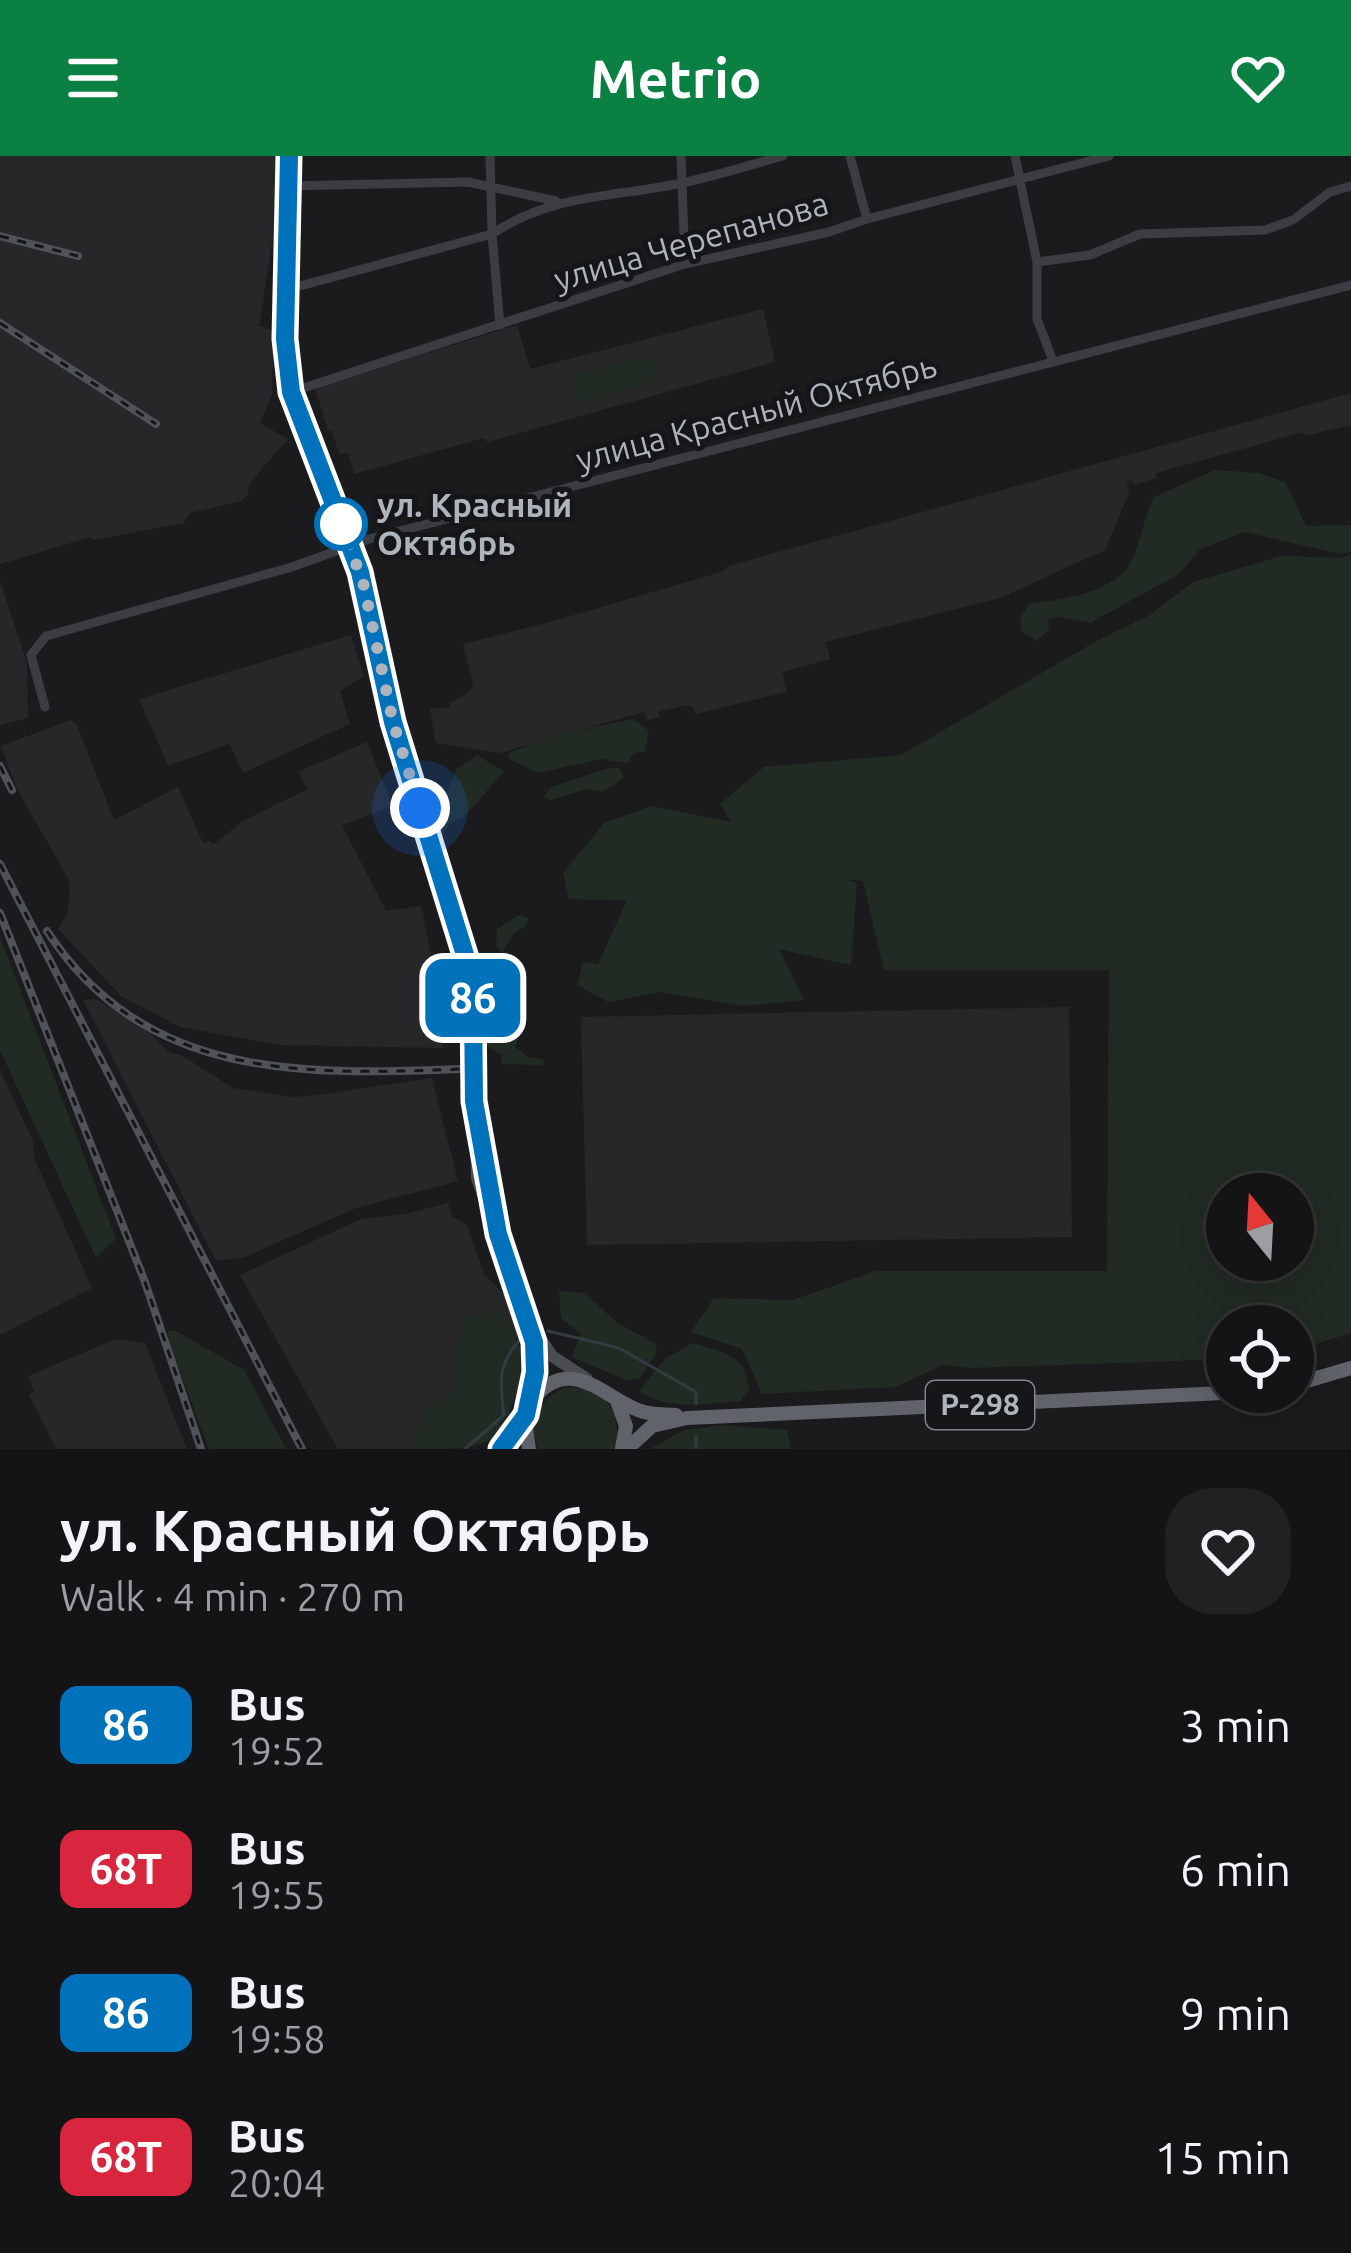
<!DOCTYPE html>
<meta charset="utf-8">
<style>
body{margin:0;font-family:Ubuntu,sans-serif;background:#212123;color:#f1f3f6;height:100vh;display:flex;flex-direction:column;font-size:45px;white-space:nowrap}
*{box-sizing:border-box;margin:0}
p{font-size:39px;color:#9d9ea1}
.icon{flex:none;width:66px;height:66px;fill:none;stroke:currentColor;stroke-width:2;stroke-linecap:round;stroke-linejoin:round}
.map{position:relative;height:1293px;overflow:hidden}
.panel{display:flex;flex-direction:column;background:#141416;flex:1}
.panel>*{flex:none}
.badge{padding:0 24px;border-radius:18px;font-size:42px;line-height:78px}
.needle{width:78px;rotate:342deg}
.buttons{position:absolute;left:1206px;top:1017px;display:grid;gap:24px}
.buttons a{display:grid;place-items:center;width:108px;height:108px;border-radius:50%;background:#141416;box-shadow:0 6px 30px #0003,0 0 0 3px #333335;font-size:60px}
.you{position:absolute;width:60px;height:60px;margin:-30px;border:9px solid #fff;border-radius:50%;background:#1a73e8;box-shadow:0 0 0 18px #1a73e833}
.map>.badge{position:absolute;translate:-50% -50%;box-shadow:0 0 0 6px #fff}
.round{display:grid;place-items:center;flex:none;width:126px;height:126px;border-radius:48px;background:#212123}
.summary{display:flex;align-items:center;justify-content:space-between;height:204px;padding:0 60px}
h1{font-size:57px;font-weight:700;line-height:90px}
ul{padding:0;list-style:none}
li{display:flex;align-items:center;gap:36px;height:144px;padding:0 60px}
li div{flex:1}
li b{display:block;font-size:45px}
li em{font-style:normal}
li .badge{min-width:132px;font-weight:700;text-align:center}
header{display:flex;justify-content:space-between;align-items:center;height:156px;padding:0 60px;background:#0b8043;color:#fff;font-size:54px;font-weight:700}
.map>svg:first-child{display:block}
.built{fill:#27272a}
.green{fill:#222b23;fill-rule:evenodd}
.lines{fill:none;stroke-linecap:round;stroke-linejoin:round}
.stream{stroke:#303c42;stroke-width:3}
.minor{stroke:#3c3d42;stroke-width:9}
.secondary{stroke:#4a4d52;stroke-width:12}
.trunk{stroke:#60646a;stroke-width:14}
.rail-casing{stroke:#4f5257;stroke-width:8}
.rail{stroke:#161618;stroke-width:3;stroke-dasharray:9;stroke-linecap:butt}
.line-casing{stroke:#fff;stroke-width:27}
.line{stroke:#0072bc;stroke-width:18}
.walk{stroke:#adb4bc;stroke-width:12;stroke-dasharray:0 21.6}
.stop-dot{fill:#fff;stroke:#0072bc;stroke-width:6}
.labels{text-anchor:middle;stroke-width:10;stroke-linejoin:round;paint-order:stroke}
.shield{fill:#161618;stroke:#80858b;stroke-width:3}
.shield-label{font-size:30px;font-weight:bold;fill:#adb4bc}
.street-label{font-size:33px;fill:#adb4bc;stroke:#161618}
.stop-label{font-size:33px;font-weight:bold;fill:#adb4bc;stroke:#161618;text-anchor:start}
</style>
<header><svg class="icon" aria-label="menu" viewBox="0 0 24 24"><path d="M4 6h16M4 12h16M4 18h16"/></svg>Metrio<svg class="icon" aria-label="heart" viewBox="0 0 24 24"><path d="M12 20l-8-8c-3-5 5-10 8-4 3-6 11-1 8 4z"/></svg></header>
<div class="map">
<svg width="1351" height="1293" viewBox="0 0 1351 1293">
<rect width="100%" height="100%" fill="#1b1b1d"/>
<path class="built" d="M0,0H278L275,67L259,170L274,174L272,239L260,267L288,283L249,328L248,339L241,345L190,357L184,367L93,384L91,381L0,408Z
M763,153L775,206L487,286L484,282L354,318L348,297L339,298L332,275H328L315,232L517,169L530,213Z
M1351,237V269L1305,280L1303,276L1156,317V322L1134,329L1132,324L1127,326L1129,337L1105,394L1000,442L826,486L830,503L782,516L787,536L695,558L693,551L687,549L658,556L659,561L647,564L644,556L500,597L436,587L430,553L449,552L450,547L470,535L473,528L463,488L557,464L721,416L728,410Z
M0,425L27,507L28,562L0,569Z
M351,479L364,520L340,535L350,568L243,617L229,588L168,610L139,543Z
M71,564L76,567L114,664L178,631L203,687L210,685L213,689L244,664L308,633L298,616L367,586L393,650L342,669L386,755L421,750L439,839L443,892L280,889L180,871L121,840L58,773L68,756L70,726L17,633L1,590Z
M96,843L151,878L167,895L183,900L233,932L293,941L317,939L432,922L458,1025L356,1052L245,1101L216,1105L83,844Z
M1069,851L1072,1081L587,1089L581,861Z
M0,914L33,985L34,1002L92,1132L0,1179Z
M448,1047L452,1060L467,1069L484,1118L515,1150L521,1178L498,1200L451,1293H338L240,1119L361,1063L406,1058Z
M116,1183L145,1187L187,1293H56L29,1239L34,1236L28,1220Z"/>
<path class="green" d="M639,201L652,202L656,208L653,226L593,245L580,244C572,237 571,229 575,220Z
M1215,314L1258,317L1285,326L1306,370L1351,369V395L1341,398L1245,376L1200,393L1179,418L1090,467L1060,461L1048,463L1049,474L1037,485L1021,475L1020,462L1030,448C1061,443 1117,437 1132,404C1141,384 1144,362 1154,341Z
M1351,398V1177L1293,1195V1170H1227V1203L971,1212L942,1209L896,1231L762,1238L742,1193L691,1176L714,1142L793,1144L876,1115H1107L1109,814H884L863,725L845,723L857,727L851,809L779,793L804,844L745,850L660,836L608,846L577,829L583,806L598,808L627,744L569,743L563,717L604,667L652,650L731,666L720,648L764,611L901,599L1093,487L1150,459L1193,426L1281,400L1341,402ZM1227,1038H1293V1104H1227Z
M633,563L649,575L644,596L634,597L628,607L601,603L538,617L507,602L511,596L560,578Z
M477,599L504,616C484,633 476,658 450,667L443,680L435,666L441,637L447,635L456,614Z
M608,612H619L624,621L603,636L585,633L551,644L544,641L551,631Z
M519,759L528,762L526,770L514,777L502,797L496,790L497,773Z
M0,781L116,1083L96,1102L0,894Z
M481,852L500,856L510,877L521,875L515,891L530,902L544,903L543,909L502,908L501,899L488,891L477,872Z
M559,1135L584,1137L619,1168L655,1187L657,1196L639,1223L626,1224L572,1201L581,1178L561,1162Z
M503,1157L527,1207C497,1293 502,1293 410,1293L427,1251L457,1233L460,1159Z
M168,1175H176L244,1214L286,1293H209L168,1184Z
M693,1187C723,1196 748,1199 749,1235L740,1245C707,1247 667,1256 639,1235L666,1202Z
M564,1232C602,1227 626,1257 614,1293H538C528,1266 538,1244 564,1232Z
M725,1269L787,1274L791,1293H650L684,1274Z"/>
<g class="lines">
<path class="stream" d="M548,1175L619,1192L696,1236V1248
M696,1280V1293
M465,1293L504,1259C500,1229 497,1207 521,1183"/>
<path class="minor" d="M490,0L492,78L500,169
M681,0L685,108
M850,0L867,63
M1015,0L1037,106V163L1053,205
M287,30L468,26L556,45
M1037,106L1090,99L1140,78L1265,74L1293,64L1330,36L1351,30
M285,134L492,78C554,37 612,42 682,27C716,20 749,9 783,0
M291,236L685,108L829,76L867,63L1109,0
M45,551L31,499L46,480L292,411L369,383L1351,129"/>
<path class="secondary" d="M289,0L285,183L291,236L360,416L393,566L465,802L473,845L477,1022L534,1186L536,1208L529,1245
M480,967L497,1065
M537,1178L552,1200L587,1223"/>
<path class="trunk" d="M1293,1229L1351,1212
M617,1245L626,1270L622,1292
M525,1264L529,1293
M501,1293C518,1277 522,1255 537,1238C573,1201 604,1241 638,1254C650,1259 663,1258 676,1259
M627,1293L652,1270L687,1262L1245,1236"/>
<g class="rail-casing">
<path id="rail" d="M0,80L78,100
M0,167L156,268
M0,610L12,634
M0,708L302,1293
M0,757L145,1126L201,1293
M47,775C145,925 304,919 462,913"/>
</g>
<use href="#rail" class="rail"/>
</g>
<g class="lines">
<g class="line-casing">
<path id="line" d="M289,0L285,183L291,236L360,416L393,566L466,802L473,845L474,945L498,1078L534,1186L535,1216L526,1259L501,1293"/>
</g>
<use href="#line" class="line"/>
<path class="walk" d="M341,368L363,426L393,566L420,652"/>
</g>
<circle class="stop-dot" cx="341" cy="368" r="24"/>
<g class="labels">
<rect class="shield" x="926" y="1225" width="108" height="48" rx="9"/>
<g class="shield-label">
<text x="980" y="1259">Р-298</text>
</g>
<g class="street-label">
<text transform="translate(691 85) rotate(-16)" y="12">улица Черепанова</text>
<text transform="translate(756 256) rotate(-15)" y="12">улица Красный Октябрь</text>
</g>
<g class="stop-label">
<text x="377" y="361">ул. Красный<tspan x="377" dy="38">Октябрь</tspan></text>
</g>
</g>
</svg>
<div class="buttons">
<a><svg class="needle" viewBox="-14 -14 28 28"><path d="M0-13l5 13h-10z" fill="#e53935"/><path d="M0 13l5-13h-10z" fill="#9d9ea1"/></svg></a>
<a><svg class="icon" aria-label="locate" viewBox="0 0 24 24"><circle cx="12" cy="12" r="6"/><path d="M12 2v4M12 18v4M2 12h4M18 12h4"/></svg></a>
</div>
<div class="you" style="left:420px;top:652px"></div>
<b class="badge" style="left:473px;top:842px;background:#0072bc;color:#fff">86</b>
</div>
<section class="panel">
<div class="summary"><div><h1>ул. Красный Октябрь</h1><p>Walk · 4 min · 270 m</p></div><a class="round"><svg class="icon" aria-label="heart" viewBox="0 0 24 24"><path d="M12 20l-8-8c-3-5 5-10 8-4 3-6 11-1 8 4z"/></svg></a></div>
<ul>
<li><span class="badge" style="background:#0072bc;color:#fff">86</span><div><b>Bus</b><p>19:52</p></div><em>3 min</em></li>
<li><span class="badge" style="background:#d7263d;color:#fff">68Т</span><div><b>Bus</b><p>19:55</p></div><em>6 min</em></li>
<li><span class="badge" style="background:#0072bc;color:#fff">86</span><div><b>Bus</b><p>19:58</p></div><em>9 min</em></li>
<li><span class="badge" style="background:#d7263d;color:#fff">68Т</span><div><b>Bus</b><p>20:04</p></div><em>15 min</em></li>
</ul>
</section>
